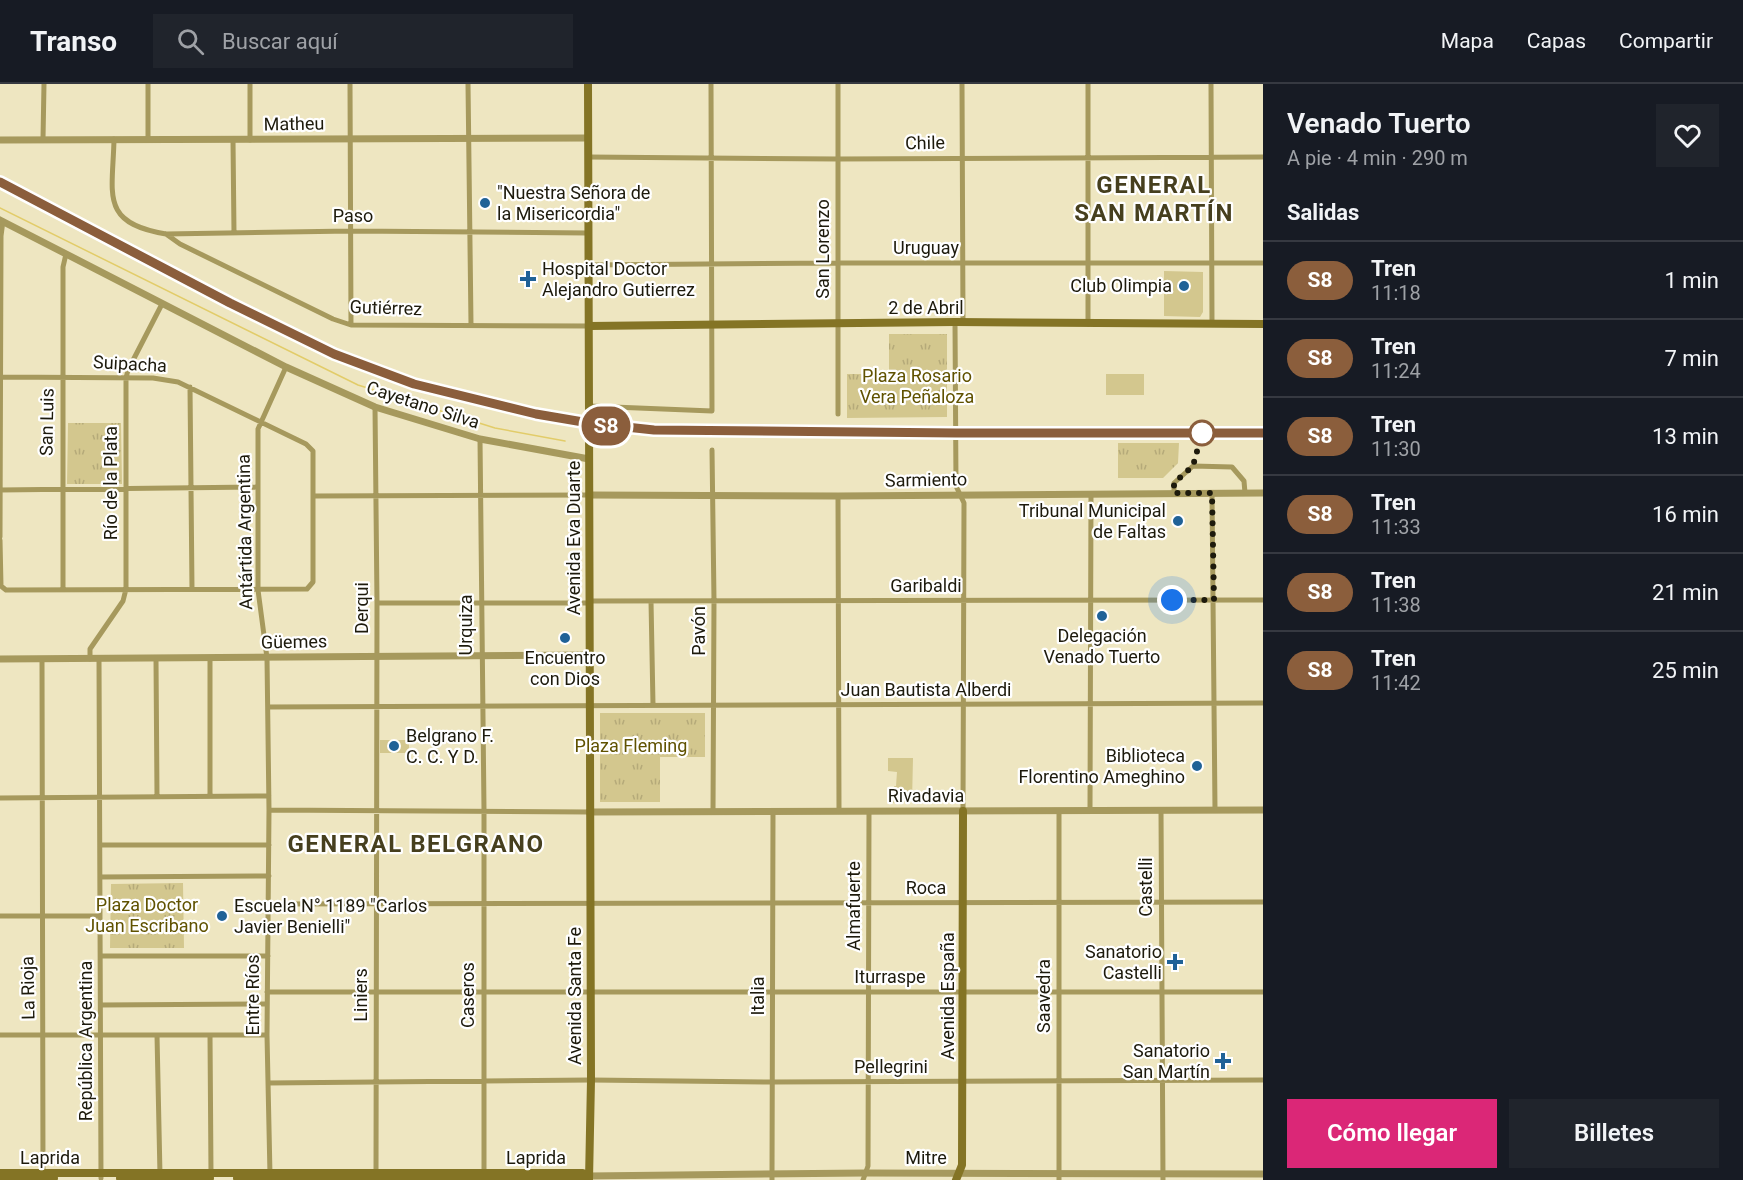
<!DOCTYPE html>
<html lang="es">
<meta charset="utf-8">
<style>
body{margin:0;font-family:Roboto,sans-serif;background:#20242c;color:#f1f3f6;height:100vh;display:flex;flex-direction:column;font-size:22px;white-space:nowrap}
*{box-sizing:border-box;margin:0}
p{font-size:20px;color:#9ea1a6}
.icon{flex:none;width:33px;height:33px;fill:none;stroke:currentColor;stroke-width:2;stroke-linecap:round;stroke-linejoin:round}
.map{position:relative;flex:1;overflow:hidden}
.panel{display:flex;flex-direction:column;background:#171b24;width:480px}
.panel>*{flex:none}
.badge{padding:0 12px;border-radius:20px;font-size:21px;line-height:39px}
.you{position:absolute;width:30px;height:30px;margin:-15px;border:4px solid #fff;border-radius:50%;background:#1a73e8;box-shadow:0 0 0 9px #1a73e833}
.map>.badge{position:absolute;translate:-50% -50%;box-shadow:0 0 0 3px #fff}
h2{padding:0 24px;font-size:22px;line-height:54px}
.round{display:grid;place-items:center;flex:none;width:63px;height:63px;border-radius:0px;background:#20242c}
.headline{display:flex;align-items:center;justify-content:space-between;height:102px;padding:0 24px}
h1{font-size:28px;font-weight:600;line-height:45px}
.action{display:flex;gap:12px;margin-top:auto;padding:12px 24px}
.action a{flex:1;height:69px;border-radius:0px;background:#db2777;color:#fff;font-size:24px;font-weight:600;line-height:69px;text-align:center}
.action a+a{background:#20242c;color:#f1f3f6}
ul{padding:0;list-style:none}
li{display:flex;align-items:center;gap:18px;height:78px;padding:0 24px;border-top:2px solid #363941}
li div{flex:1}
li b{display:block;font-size:22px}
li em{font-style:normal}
li .badge{min-width:66px;font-weight:700;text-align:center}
header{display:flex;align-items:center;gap:36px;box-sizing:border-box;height:84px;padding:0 30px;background:#171b24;border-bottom:2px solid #363941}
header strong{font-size:28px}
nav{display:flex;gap:33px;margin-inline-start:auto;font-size:21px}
.search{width:420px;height:54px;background:#20242c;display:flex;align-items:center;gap:15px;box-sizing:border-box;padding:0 21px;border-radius:0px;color:#9ea1a6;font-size:22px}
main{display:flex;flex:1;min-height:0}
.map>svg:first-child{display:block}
.park{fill:url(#park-tufts)}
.pitch{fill:#d3c78e}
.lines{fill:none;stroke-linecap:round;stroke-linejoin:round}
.stream{stroke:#e2cc69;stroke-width:1.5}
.minor{stroke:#a6995d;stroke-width:5}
.tertiary{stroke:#a6995d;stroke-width:7}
.secondary{stroke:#847425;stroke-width:8}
.rail{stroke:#79735b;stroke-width:1.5;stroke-dasharray:9 4.5;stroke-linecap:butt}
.line-casing{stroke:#fff;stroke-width:14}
.line{stroke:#8b5e3c;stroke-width:9}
.walk{stroke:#1d1a0c;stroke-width:6;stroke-dasharray:0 10.8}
.poi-dot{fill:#206297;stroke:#fff;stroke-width:2}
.stop-dot{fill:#fff;stroke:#8b5e3c;stroke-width:3}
.labels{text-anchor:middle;stroke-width:4.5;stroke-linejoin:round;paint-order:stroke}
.street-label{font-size:18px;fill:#1d1a0c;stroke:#fff}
.poi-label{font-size:18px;fill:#1d1a0c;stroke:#fff;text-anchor:end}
.park-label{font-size:18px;fill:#605200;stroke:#fff}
.district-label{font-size:24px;font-weight:bold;letter-spacing:1.5px;fill:#463f1e;stroke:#fff}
</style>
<header>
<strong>Transo</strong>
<div class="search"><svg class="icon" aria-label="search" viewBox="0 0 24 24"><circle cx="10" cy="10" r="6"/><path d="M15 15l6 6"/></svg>Buscar aquí</div>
<nav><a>Mapa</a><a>Capas</a><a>Compartir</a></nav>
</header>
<main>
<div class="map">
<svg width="1263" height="1096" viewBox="0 0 1263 1096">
<defs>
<pattern id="park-tufts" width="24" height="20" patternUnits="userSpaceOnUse" patternTransform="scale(1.5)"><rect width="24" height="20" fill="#d3c78e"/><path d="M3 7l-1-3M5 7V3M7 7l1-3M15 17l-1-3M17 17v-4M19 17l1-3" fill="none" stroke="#b5aa79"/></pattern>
</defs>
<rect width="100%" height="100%" fill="#eee6c1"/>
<path class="park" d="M889,250H947V333L847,334V290H889Z
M68,339H121L122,400H67Z
M1118,359H1179L1178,379L1163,394H1118Z
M600,629H705V673H660V718H600Z
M183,799L184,864H110L111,800Z"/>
<path class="pitch" d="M1164,187L1203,188V228L1200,233L1164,232Z
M1106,290H1144V311H1106Z
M380,656H409V669H380Z
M888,674H913L912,718L889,719V713L893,712L894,702H896L897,688L888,687Z"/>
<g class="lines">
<path class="stream" d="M0,124L358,301L495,344L565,357"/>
<path class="minor" d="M148,0V55
M250,0V56
M350,0L351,241
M468,0L471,240
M838,0V330
M962,0L963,238
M1088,0V240
M1211,0L1212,239
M43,55L44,0
M114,55C113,110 99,139 166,150L351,147L587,149
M233,56L234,149
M588,73L838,75L1263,73
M166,150L180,160L333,235L351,241L590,242
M588,181L839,179H1263
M955,238L956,402L964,419L963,727
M0,293L153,294L178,298L306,360L313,367V498L307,505L6,506L1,502L0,456
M190,303L192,505
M589,322L712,327L711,0
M375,323L377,519L376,1091
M480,355L484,726V1091
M712,366L714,516L713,728
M0,406L257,403
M1174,409V399L1193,382L1232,383L1244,397L1245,409
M1212,409L1215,726
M314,412L590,411
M838,412L839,727
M0,453L1,152L3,137
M63,506V183L66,170
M589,517L1263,516
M651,517L653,621
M377,519H589
M42,575L43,1090
M90,575V565L123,517L126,505V294L128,286L162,220
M99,575L101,1094
M156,575L157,712
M210,575V712
M268,623L1263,619
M0,714L269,712
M269,726L589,728
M1090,726L1091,410
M1161,726L1163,1096
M1059,727V1096
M101,761H269
M100,793L269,792
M268,820L1263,818
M0,832H100
M101,872H268
M267,908H1263
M101,921L267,920
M0,951H267
M157,951L160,1091
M210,951L211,1090
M268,999L591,996L773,998L1263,996
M270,1091L267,951L269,726L267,574L258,506V345L286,283
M772,1096L773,727
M863,1096L868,1082L869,727"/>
<path class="tertiary" d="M0,56L588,54
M0,136L286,283L375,323L480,355L589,375
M590,411L838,412L1263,409
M0,575L588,571
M589,728L1263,726
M589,1092L865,1089L1263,1090"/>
<path class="secondary" d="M588,0L591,996L589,1096
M590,242L955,238L1263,240
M0,1089H583L589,1092
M120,1094H210
M237,1094L581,1095L589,1092
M0,1095L54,1094
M956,1096L962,1081L963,727"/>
<path class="rail" d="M0,98L230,219L334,270L415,300L536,330L589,340L654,346L956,349H1263"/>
</g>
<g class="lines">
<g class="line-casing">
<path id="line" d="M0,98L230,219L334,270L414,300L536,330L589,339L654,346L956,349H1263"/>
</g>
<use href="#line" class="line"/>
<path class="walk" d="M1172,516H1214L1212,409H1174V399L1193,382L1202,349"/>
</g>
<g class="poi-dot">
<circle cx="485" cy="119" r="6"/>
<path d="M525 186h6v6h6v6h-6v6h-6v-6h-6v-6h6z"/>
<circle cx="1184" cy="202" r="6"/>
<circle cx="1178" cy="437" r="6"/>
<circle cx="1102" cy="532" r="6"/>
<circle cx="565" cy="554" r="6"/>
<circle cx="394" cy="662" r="6"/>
<circle cx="1197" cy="682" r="6"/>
<circle cx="222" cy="832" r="6"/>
<path d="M1172 869h6v6h6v6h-6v6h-6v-6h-6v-6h6z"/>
<path d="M1220 968h6v6h6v6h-6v6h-6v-6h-6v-6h6z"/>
</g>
<circle class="stop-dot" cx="1202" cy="349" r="12"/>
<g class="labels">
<g class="street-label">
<text transform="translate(294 40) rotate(-1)" y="6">Matheu</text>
<text transform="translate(925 59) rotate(-1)" y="6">Chile</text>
<text x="353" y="138">Paso</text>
<text x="926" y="170">Uruguay</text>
<text transform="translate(823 165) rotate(-90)" y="6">San Lorenzo</text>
<text transform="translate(386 224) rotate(2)" y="6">Gutiérrez</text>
<text x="926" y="230">2 de Abril</text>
<text transform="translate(130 280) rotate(3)" y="6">Suipacha</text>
<text transform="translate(423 321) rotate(18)" y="6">Cayetano Silva</text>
<text transform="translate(47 338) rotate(-89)" y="6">San Luis</text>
<text transform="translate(926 396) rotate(-1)" y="6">Sarmiento</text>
<text transform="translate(111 399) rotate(-90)" y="6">Río de la Plata</text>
<text transform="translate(245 448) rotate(-91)" y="6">Antártida Argentina</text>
<text transform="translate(574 454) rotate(-90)" y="6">Avenida Eva Duarte</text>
<text x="926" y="508">Garibaldi</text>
<text transform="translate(362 524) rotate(-90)" y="6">Derqui</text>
<text transform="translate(466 541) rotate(-90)" y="6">Urquiza</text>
<text transform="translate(699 547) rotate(-90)" y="6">Pavón</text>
<text transform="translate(294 558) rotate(-1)" y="6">Güemes</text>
<text x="926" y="612">Juan Bautista Alberdi</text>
<text x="926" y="718">Rivadavia</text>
<text transform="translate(1146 803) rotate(-90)" y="6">Castelli</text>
<text x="926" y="810">Roca</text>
<text transform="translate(854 822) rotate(-90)" y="6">Almafuerte</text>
<text x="890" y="899">Iturraspe</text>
<text transform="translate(28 904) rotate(-91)" y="6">La Rioja</text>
<text transform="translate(253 911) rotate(-90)" y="6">Entre Ríos</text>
<text transform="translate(361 911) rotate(-90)" y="6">Liniers</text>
<text transform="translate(468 911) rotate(-90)" y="6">Caseros</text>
<text transform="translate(575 912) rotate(-90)" y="6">Avenida Santa Fe</text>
<text transform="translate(758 912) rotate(-90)" y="6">Italia</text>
<text transform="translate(948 912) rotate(-90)" y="6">Avenida España</text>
<text transform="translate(1044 912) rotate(-90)" y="6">Saavedra</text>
<text transform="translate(86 957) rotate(-90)" y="6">República Argentina</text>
<text x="891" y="989">Pellegrini</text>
<text x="50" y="1080">Laprida</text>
<text x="536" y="1080">Laprida</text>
<text x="926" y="1080">Mitre</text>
</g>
<g class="poi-label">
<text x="497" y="115" text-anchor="start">"Nuestra Señora de<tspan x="497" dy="21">la Misericordia"</tspan></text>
<text x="542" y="191" text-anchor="start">Hospital Doctor<tspan x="542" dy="21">Alejandro Gutierrez</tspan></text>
<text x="1172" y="208">Club Olimpia</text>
<text x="1166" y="433">Tribunal Municipal<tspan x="1166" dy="21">de Faltas</tspan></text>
<text x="1102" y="558" text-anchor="middle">Delegación<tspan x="1102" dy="21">Venado Tuerto</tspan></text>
<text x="565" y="580" text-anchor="middle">Encuentro<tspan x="565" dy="21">con Dios</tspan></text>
<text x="406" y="658" text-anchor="start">Belgrano F.<tspan x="406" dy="21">C. C. Y D.</tspan></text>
<text x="1185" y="678">Biblioteca<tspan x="1185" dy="21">Florentino Ameghino</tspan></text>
<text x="234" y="828" text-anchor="start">Escuela N° 1189 "Carlos<tspan x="234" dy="21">Javier Benielli"</tspan></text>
<text x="1162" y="874">Sanatorio<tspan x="1162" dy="21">Castelli</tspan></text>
<text x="1210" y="973">Sanatorio<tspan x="1210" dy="21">San Martín</tspan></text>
</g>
<g class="park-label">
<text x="917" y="298">Plaza Rosario<tspan x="917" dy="21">Vera Peñaloza</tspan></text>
<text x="631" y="668">Plaza Fleming</text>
<text x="147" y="827">Plaza Doctor<tspan x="147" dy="21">Juan Escribano</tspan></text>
</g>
<g class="district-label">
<text x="1154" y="109">GENERAL<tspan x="1154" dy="28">SAN MARTÍN</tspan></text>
<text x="416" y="768">GENERAL BELGRANO</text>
</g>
</g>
</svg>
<div class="you" style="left:1172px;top:516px"></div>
<b class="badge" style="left:606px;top:342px;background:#8b5e3c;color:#fff">S8</b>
</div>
<section class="panel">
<div class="headline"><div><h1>Venado Tuerto</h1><p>A pie · 4 min · 290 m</p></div><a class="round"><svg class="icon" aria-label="heart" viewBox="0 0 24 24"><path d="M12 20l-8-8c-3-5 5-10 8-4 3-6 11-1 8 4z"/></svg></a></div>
<h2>Salidas</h2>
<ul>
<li><span class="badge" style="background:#8b5e3c;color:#fff">S8</span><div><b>Tren</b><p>11:18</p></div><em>1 min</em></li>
<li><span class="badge" style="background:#8b5e3c;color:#fff">S8</span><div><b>Tren</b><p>11:24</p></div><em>7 min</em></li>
<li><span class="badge" style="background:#8b5e3c;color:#fff">S8</span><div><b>Tren</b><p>11:30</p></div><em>13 min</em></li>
<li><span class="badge" style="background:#8b5e3c;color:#fff">S8</span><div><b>Tren</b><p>11:33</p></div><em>16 min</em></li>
<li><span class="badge" style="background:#8b5e3c;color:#fff">S8</span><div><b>Tren</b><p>11:38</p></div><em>21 min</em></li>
<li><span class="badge" style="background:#8b5e3c;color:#fff">S8</span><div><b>Tren</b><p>11:42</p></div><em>25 min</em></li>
</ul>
<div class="action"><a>Cómo llegar</a><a>Billetes</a></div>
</section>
</main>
